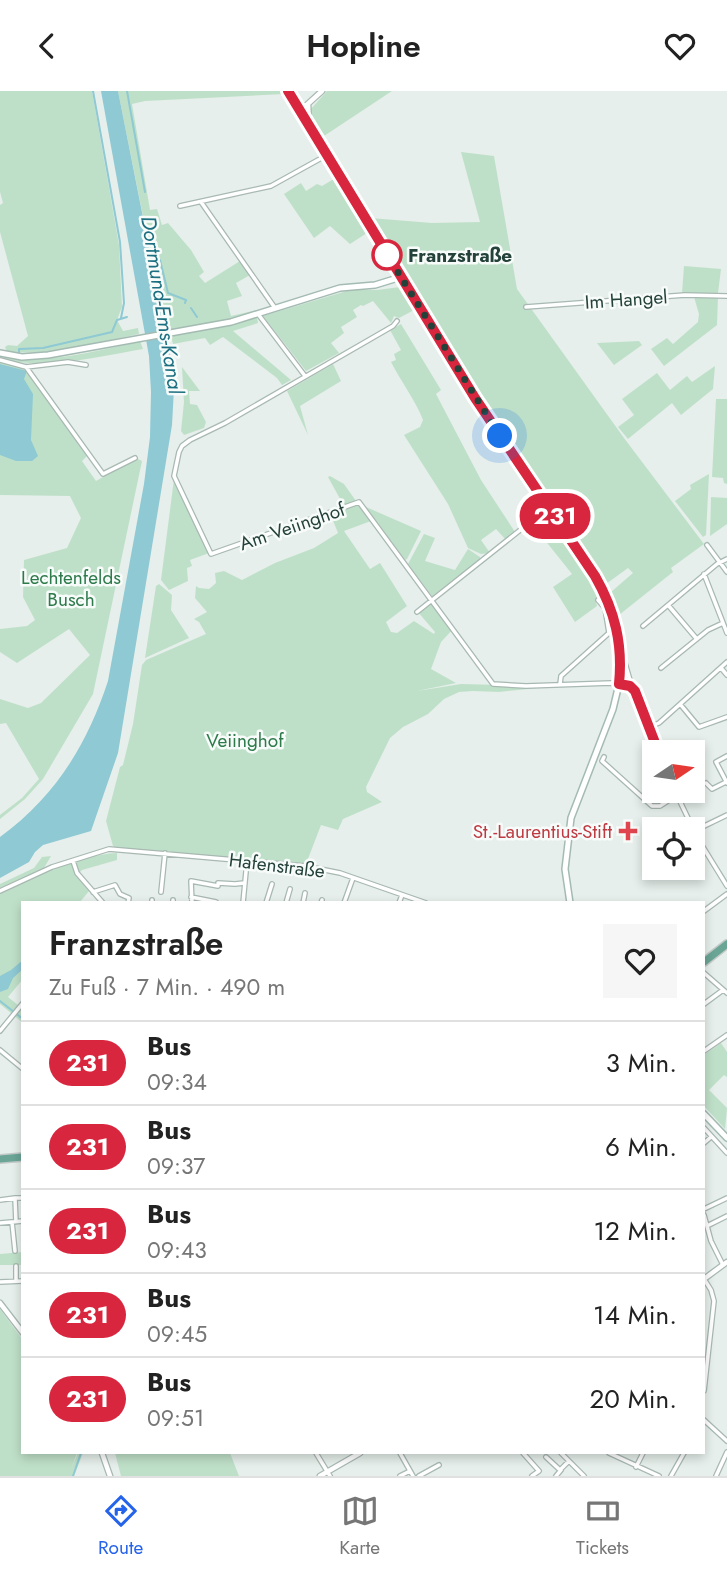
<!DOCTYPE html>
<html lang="de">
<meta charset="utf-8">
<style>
body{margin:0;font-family:Jost,sans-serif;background:#f6f6f6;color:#222;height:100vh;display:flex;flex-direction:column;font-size:26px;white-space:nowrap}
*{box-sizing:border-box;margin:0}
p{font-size:23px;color:#767676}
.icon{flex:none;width:38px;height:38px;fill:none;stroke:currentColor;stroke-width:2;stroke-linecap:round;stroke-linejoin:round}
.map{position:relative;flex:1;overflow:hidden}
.panel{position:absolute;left:21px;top:810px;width:684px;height:553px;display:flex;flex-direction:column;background:#fff;border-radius:0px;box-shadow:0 4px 10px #0003}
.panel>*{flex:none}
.badge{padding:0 14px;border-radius:23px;font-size:24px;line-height:46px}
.needle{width:46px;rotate:77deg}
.buttons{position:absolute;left:642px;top:649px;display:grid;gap:14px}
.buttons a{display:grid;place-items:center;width:63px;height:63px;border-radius:0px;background:#fff;box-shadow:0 4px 10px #0003;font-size:35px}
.you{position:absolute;width:35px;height:35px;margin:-18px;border:5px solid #fff;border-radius:50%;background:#1a73e8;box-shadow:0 0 0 10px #1a73e833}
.map>.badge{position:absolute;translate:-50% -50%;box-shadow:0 0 0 4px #fff}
.round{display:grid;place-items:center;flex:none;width:74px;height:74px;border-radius:0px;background:#f6f6f6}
.overview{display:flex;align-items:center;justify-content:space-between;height:119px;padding:0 28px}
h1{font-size:33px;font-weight:600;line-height:52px}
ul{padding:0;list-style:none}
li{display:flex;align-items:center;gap:21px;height:84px;padding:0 28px;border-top:2px solid #e0e0e0}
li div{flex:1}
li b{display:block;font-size:26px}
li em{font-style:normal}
li .badge{min-width:77px;font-weight:700;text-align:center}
header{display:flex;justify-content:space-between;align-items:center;height:91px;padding:0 28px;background:#fff;font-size:32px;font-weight:600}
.menu{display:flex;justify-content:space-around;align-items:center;height:98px;border-top:2px solid #e0e0e0;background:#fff;font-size:19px;color:#767676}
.menu a{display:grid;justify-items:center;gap:4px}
.menu .current{color:#2563eb}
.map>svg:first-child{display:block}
.green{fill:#bfe0c8}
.water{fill:#8ec9d4}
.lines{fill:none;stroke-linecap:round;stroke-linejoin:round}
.stream{stroke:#8ec9d4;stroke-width:2}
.minor-casing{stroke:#a8b8b2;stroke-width:6}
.tertiary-casing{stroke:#a8b8b2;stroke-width:7}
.secondary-casing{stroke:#a4bbb3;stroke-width:8}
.primary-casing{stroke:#c2cac8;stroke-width:10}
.minor{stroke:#fff;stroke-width:3.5}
.tertiary{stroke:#fff;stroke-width:4.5}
.secondary{stroke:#fff;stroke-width:5}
.primary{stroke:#6aa596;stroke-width:7}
.line-casing{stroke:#fff;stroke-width:16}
.line{stroke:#d7263d;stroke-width:10}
.walk{stroke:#24423a;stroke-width:7;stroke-dasharray:0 12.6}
.stop-dot{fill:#fff;stroke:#d7263d;stroke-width:3.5}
.health-dot{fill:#e0444e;stroke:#f7fbf9;stroke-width:2.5}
.labels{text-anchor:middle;stroke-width:5;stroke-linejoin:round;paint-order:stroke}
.stop-label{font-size:19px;font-weight:bold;fill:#24423a;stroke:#f7fbf9;text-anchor:start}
.street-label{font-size:19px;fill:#24423a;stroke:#f7fbf9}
.park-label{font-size:19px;fill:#2d7a4b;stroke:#f7fbf9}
.health-label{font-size:19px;fill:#be3a42;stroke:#f7fbf9;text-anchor:end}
.water-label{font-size:21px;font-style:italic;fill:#1c6f80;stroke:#f7fbf9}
</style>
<header><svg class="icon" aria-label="back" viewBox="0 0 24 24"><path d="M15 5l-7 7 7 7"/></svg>Hopline<svg class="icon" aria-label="heart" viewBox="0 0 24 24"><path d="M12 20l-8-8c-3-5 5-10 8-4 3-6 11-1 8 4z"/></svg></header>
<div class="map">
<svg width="727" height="1385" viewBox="0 0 727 1385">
<rect width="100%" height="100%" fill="#e6efeb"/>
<path class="green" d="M0,0H92L119,154L122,216L117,229L123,240L138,237L139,243L50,262L7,261L5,256L8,254L17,255L28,245L0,141V114L3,112L0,101Z
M118,0H282L284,3L145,10L132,13L150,119L157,118L162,134L168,132L191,159L204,181L199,185L205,192L240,170L250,184L236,192L242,205L227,210L231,225L266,217L222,230L166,240Z
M327,0H392L321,47L310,19Z
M461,61L494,65L517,198L624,347L704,453L671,477L673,481L619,524L611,501L633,482L628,477L606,493L495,327L370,127L432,132L480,131Z
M337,86L370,140L350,153L330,135L314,147L284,103L301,92L306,100L317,93L322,95Z
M684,175L721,178L718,202H682Z
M400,196L414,219L399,227L394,225L391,232L373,210L363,215L361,214L353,219L357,226L341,236L344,242L331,252L339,262L306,280L263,225L350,199H377Z
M694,206H718L717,234L664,275L651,258L667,247L673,253L698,231L699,223Z
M257,226L258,232L233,240L291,289L282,294L277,287L223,246L210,254L205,247L173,253L171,244Z
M401,233L441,299L436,303L481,389L515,441L506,449L496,438L481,449L490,462L481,463L468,457L448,413L404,344L420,336L423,329C415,308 401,291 391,271L396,269L394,263L401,259L390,239Z
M140,250L143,258C96,266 48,279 0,268V266C41,274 99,260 140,250Z
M639,250L642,254L614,274L597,252Z
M0,271L26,278L87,365L82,370L96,390L136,367L142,370L93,603L43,688L25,708L0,728V724L22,707L39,688L6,632L0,633V608L28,617L41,612L90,564L69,538L17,572L0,561V538L27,535L35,529L23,506L24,469L67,457L81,427L70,405L0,404Z
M333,273L341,290L300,315L308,344L287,300Z
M715,275L713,298L681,324L672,312L628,348L618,336L634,324L622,308L657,282L670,299L687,285L692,291Z
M182,276L200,300H189L190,313L197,314L206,331L204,337L184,344L181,340L184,311Z
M716,308H727V393L724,392L723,387L712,386Z
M709,383L706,444L703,446L675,410L691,398L690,394Z
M330,385L344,393L356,410L344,415L328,386Z
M174,388L209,462L190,469L192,475L187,477L188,490L169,499L161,489Z
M711,406L727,407V433L710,445Z
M358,412L371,430L344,440L370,478L380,472L407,515L386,531L391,541L397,542L414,530L434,543L435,541L418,521L433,510L453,538L441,551L431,578L456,592L417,600L461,593L548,595L547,596L499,601L473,600L459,601L444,608L428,623L403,636L390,647L366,696L367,701L382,711L343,728L338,739L321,734L306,773L121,759L113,755L106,730L120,676L123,674L133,633L142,574L146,569L206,543L199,531L194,528L207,521L195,507L196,495L199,497L209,498L216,492L215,482L224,480L242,489L275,472L314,457L338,442L330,422Z
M366,416L421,440L407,468L405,469Z
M547,424L577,465L601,505L595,508L597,515L575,531L553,496L572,483L532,433Z
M424,443L435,447L425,470L455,479L468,458L480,466V469L435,505H432L408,473Z
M159,493L172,504L171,519L189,547L145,567L156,495Z
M117,762V769L82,779L77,784L90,799L79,812H23V888L8,906L23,918V932L0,913V803C36,786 77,764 117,762Z
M51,765L44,777L0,797V793L34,777L42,766Z
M721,952L727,961V986L724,984L709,999L727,1017L725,1038L704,1015V964Z
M23,1161V1174H0V1163Z
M0,1218L23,1249V1362H77L72,1376L78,1362H83L74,1385H0Z
M115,1362H230L239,1385H121Z"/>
<path class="water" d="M101,0H118L171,268L174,297L172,334L118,662L91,740L43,754L35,761L29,771L0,787V746C55,706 87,654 108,590L144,393L150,346L151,301L149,265Z
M0,273L27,280L24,288L33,303L31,349L38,365L32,370H16L0,364Z
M23,869V878L13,887L8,898L0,901V885L11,879Z"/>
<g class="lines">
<path class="stream" d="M93,0L120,151L124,212L121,227
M127,0L145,101
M160,169L168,202L186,209L185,212
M191,217L197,226
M19,263V258L43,257L112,241L117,229L127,226
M0,910L23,928
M73,1385L81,1362"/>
<g class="minor-casing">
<path id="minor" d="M201,111L275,217
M180,115L271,95L327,64
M526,216L685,204L727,205
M258,223L305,285
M397,230L393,235L225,332L190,349L182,355L179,361L174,385L211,463L359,411L493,593L526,595L611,592L632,596
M0,269L26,276L68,271L86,274
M26,276L103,383L135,367
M707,454L727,481
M704,483L727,542
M668,514L696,547
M417,521L524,436L551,419
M643,535L717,473L727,468
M625,572L632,596L659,662
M661,577L708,539L723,532
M721,577L727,584
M560,593L561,585L609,542L605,517L598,509
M680,613L699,636L727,626
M649,636L659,632L727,571
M727,665L716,671L727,692
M604,666L602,670L652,715H660L677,704
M706,692L712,698L726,691
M675,700L698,748L727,795
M694,740L727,724
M73,770L77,782L103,812
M218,792L235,793L244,792
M0,800L52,776L109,758L305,775L340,782L426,812
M93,801L115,794L120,803L129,807L128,812
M161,801L165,762
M191,806L216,811
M173,809V812
M152,812V809
M192,812L191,790L218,795
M243,812L247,770
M266,812L272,793
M286,812L290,798
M303,812L305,802
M321,812L322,809
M344,812L353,787
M399,812L402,804
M704,820L727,803
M704,882L727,902
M704,913L723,899
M0,940L23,912
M0,959L23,978
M704,960L727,944
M704,1037L727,1062
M704,1052L711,1046
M15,1107H23
M0,1109L15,1107L16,1131
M704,1118L727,1107
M704,1124L711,1150L723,1174
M12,1131L15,1160
M0,1132L23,1130
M707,1135L727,1125
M16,1175V1190
M0,1191L23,1190
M704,1300L714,1210L711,1199L704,1188
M704,1329L727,1350
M316,1362L330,1385
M400,1362L413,1385
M523,1362L539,1380L532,1385
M561,1362L584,1385
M609,1362L659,1385
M546,1366L560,1379L569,1370
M636,1376L643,1362
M400,1385L410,1380
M419,1385L439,1374
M556,1385L561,1379
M671,1385L684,1362
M716,1385L727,1361"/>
</g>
<g class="tertiary-casing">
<path id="tertiary" d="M308,13L309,32
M300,20L322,0
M704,1188L727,1171
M0,1212L23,1242
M102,1362L110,1385
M320,1385L360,1362"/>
</g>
<g class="secondary-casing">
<path id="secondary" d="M288,0L475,307L595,485L615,528L620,566L619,593L613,618L571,727L565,778L570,812
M0,262L22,266L48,264L231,231L340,197L375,194L401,186
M704,1023L727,1047"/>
</g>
<g class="primary-casing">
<path id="primary" d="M704,871L727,853
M0,1068L23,1066"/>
</g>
<use href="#minor" class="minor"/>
<use href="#tertiary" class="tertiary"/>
<use href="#secondary" class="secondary"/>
<use href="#primary" class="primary"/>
</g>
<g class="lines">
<g class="line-casing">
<path id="line" d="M288,0L475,307L595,485C615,520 623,553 619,593L630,595L635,600L659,662"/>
</g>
<use href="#line" class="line"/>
<path class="walk" d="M387,164L386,162L500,345"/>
</g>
<circle class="stop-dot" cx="387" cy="164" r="14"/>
<path class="health-dot" d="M624.5 729.5h7v7h7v7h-7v7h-7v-7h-7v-7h7z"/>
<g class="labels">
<g class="stop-label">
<text x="408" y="171">Franzstraße</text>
</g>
<g class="street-label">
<text transform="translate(626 208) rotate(-4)" y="7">Im Hangel</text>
<text transform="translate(292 435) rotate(-19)" y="7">Am Veiinghof</text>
<text transform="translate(277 774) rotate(7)" y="7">Hafenstraße</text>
</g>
<g class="park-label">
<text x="71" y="493">Lechtenfelds<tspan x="71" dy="22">Busch</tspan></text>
<text x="245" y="656">Veiinghof</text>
</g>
<g class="health-label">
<text x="612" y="747">St.-Laurentius-Stift</text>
</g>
<g class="water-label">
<text transform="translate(162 214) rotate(81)" y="7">Dortmund-Ems-Kanal</text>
</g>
</g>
</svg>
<div class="buttons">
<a><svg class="needle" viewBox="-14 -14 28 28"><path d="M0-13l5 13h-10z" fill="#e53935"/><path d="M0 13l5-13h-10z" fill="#767676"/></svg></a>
<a><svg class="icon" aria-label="locate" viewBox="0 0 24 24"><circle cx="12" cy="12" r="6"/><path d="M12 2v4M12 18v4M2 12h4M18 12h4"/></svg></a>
</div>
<div class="you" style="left:500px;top:345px"></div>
<b class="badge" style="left:555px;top:425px;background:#d7263d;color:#fff">231</b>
<section class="panel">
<div class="overview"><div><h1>Franzstraße</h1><p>Zu Fuß · 7 Min. · 490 m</p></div><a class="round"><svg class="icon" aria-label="heart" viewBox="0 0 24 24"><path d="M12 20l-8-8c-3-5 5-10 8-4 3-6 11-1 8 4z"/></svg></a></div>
<ul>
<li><span class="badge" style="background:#d7263d;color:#fff">231</span><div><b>Bus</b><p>09:34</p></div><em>3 Min.</em></li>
<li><span class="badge" style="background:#d7263d;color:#fff">231</span><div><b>Bus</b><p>09:37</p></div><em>6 Min.</em></li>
<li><span class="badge" style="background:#d7263d;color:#fff">231</span><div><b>Bus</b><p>09:43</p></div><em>12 Min.</em></li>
<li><span class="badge" style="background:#d7263d;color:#fff">231</span><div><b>Bus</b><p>09:45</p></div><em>14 Min.</em></li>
<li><span class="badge" style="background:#d7263d;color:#fff">231</span><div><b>Bus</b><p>09:51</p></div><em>20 Min.</em></li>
</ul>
</section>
</div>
<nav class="menu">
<a class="current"><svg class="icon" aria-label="directions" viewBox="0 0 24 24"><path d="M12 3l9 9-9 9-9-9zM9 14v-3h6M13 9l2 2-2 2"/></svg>Route</a>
<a><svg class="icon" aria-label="map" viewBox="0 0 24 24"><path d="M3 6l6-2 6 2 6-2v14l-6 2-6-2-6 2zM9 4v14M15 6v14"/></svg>Karte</a>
<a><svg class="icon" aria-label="tickets" viewBox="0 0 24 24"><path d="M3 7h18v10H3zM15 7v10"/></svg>Tickets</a>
</nav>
